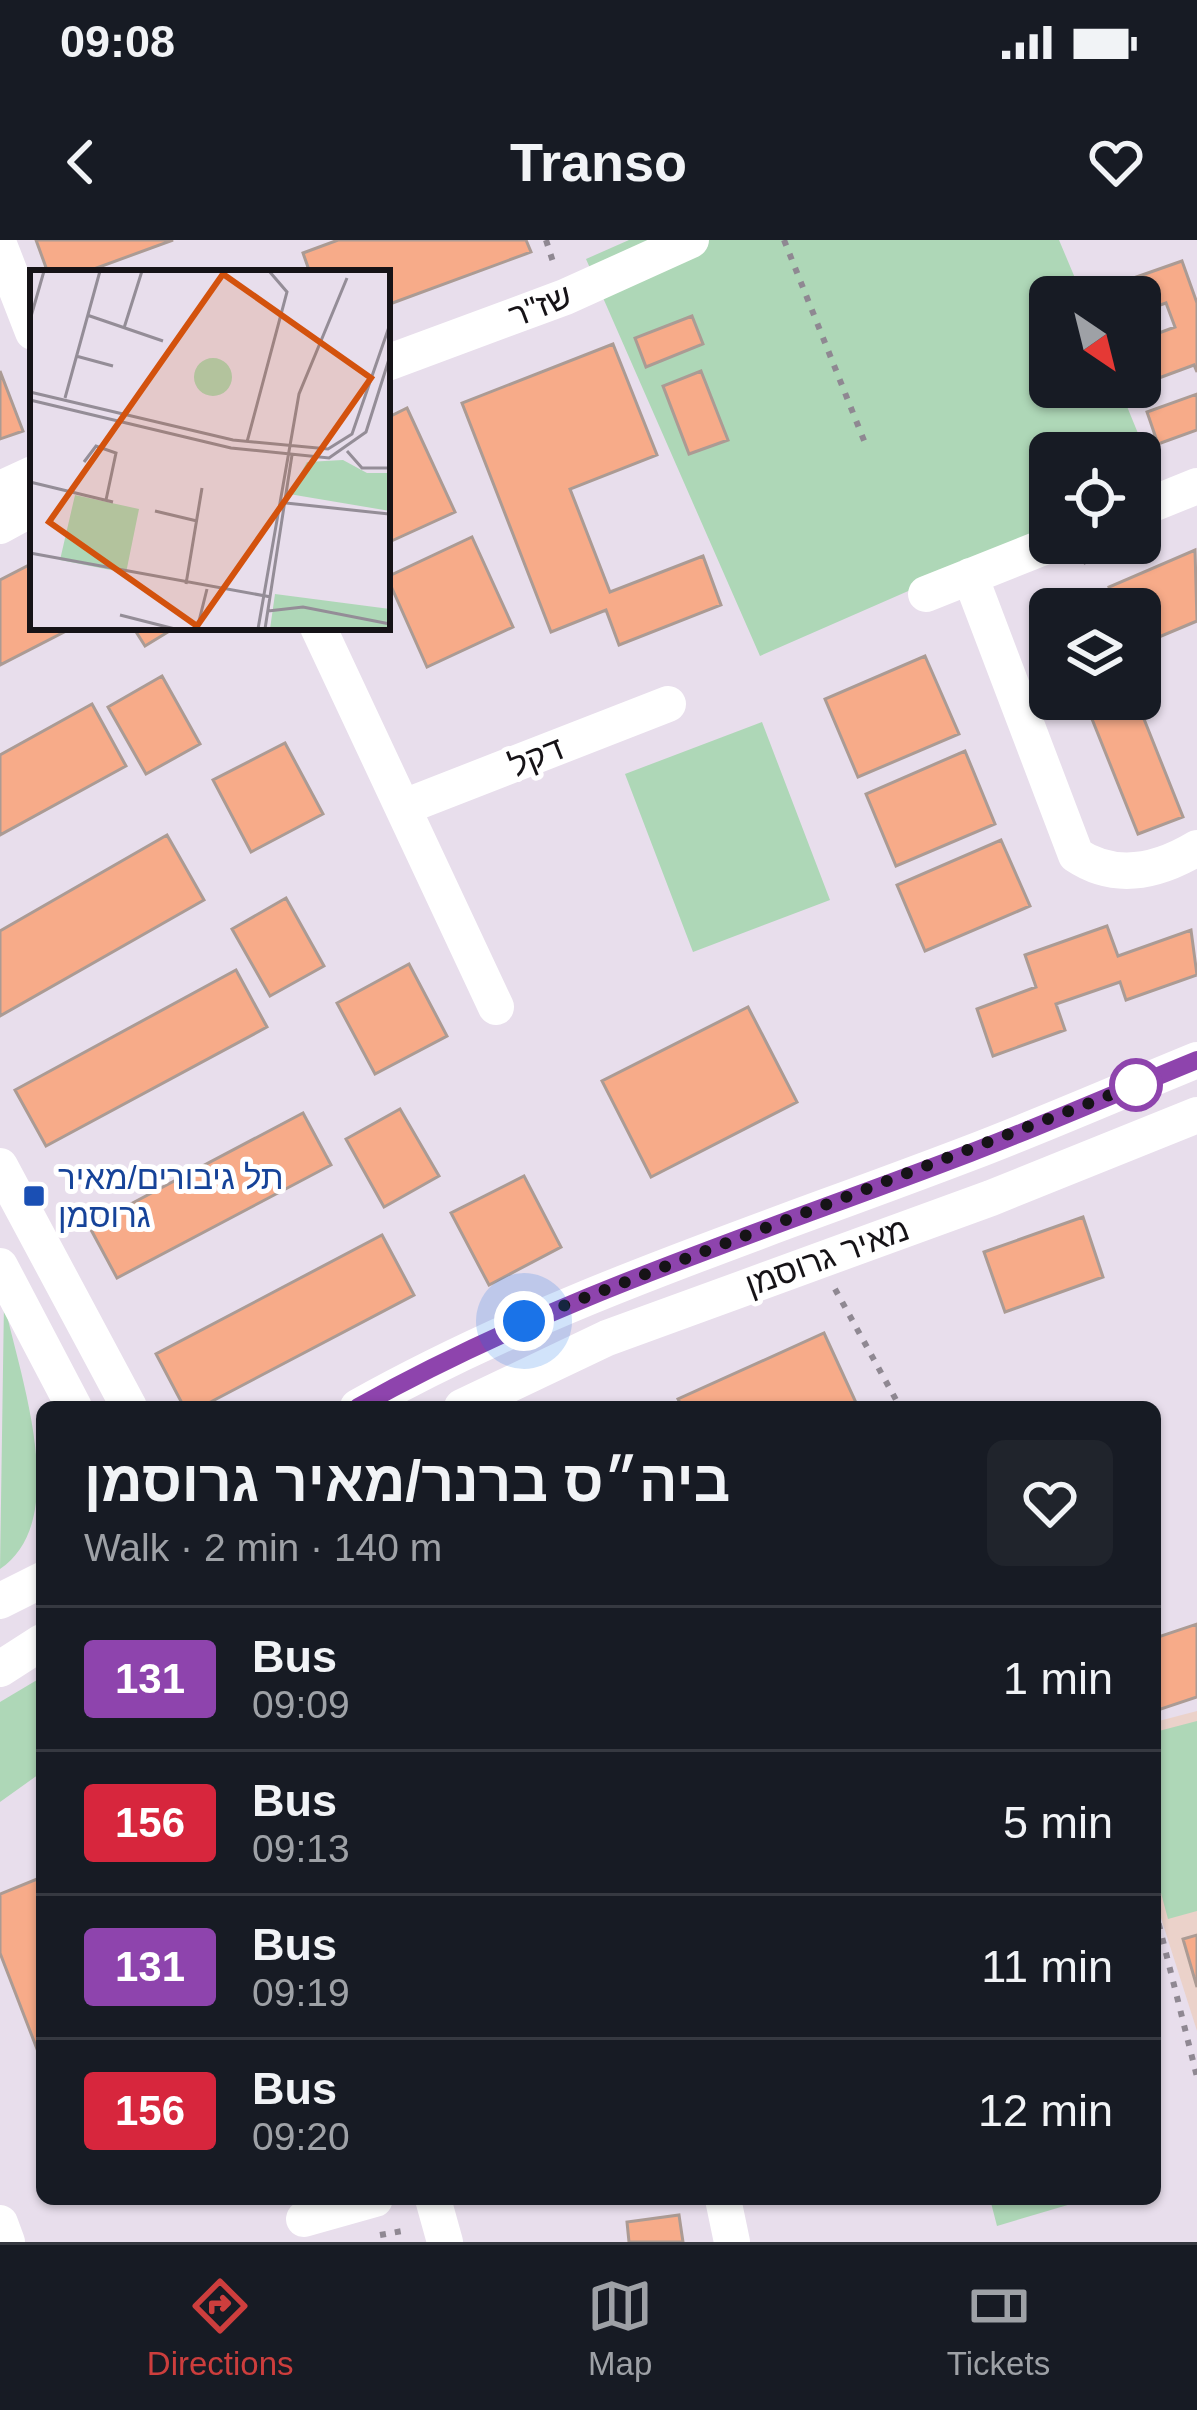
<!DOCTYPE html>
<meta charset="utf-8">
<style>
body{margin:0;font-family:Helvetica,"Noto Sans Hebrew",sans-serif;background:#20242c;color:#f1f3f6;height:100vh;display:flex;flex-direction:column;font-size:45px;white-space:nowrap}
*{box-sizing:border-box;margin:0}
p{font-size:39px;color:#9ea1a6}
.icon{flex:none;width:66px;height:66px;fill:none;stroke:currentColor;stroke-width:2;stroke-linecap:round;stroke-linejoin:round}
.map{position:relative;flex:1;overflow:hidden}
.side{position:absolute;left:36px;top:1161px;width:1125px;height:804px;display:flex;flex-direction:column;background:#171b24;border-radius:18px;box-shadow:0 3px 9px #0004}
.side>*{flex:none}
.badge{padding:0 24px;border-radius:9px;font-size:42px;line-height:78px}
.needle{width:78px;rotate:145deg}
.buttons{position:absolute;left:1029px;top:36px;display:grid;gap:24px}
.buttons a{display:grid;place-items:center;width:132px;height:132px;border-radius:18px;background:#171b24;box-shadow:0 3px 9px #0004;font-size:60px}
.you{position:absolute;width:60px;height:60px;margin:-30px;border:9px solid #fff;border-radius:50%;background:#1a73e8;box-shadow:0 0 0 18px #1a73e833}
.map>.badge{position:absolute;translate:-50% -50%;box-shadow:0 0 0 6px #fff}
.round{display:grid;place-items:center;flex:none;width:126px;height:126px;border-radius:18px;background:#20242c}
.overview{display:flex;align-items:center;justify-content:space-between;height:204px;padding:0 48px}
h1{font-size:57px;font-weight:600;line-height:90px}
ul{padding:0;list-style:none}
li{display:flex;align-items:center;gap:36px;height:144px;padding:0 48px;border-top:3px solid #363941}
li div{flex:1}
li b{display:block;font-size:45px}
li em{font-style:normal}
li .badge{min-width:132px;font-weight:700;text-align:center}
.status{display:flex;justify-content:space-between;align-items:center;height:84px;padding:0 60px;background:#171b24;direction:ltr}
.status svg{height:33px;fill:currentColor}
header{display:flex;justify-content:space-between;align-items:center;height:156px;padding:0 48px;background:#171b24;font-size:54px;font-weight:600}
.menu{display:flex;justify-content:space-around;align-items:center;height:168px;border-top:3px solid #363941;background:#171b24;font-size:33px;color:#9ea1a6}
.menu a{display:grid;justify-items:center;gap:6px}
.menu .on{color:#cd3e3d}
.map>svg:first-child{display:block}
.education{fill:#ebd2ca}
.green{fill:#aed7b7}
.building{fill:#f7ab89;stroke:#ab9b94;stroke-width:3}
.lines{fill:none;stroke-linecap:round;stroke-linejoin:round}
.path{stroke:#8f8892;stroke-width:6;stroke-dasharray:6 9;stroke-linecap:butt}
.minor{stroke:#fff;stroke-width:36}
.line-casing{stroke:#fff;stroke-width:27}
.line{stroke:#8e44ad;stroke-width:18}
.walk{stroke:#161317;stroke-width:12;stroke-dasharray:0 21.6}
.stop-dot{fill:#fff;stroke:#8e44ad;stroke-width:6}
.transit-dot{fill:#1a4fb4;stroke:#fff;stroke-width:4.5}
.labels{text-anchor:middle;stroke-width:10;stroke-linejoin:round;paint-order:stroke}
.street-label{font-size:33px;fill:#161317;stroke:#fff}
.transit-label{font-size:33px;fill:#164399;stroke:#fff;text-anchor:start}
.inset-road{fill:none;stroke:#948d97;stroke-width:3}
.view{fill:#d3520d;fill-opacity:0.15;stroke:#d3520d;stroke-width:6}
.inset-edge{fill:none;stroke:#161317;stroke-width:6}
</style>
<div class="status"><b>09:08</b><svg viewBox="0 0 49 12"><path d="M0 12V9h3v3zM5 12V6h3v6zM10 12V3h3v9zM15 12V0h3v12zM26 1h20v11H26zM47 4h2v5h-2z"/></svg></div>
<header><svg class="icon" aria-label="back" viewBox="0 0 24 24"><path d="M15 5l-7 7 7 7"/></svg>Transo<svg class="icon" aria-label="heart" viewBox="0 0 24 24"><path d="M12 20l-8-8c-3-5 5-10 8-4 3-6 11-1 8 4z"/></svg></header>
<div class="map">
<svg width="1197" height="2002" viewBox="0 0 1197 2002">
<rect width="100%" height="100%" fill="#e8deec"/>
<path class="education" d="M1197,1471V1791L1155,1659V1482Z"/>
<path class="green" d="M629,0H1059L1083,57H1050V147H1119L1158,242L1140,250V213H1050V289L760,416L586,19Z
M762,482L830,660L693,712L625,534Z
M4,1062C19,1134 73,1280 0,1329Z
M42,1437V1532L0,1562V1462Z
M1197,1481V1671L1168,1679L1155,1631V1492Z
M990,1959H1088L997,1986Z"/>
<path class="building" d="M36,0H173L83,33H48Z
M338,0H526L531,12L387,65V33H310L303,13Z
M1182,21L1197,63V132L1194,125L1140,145V100L1175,87L1166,63L1140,72V57H1112L1108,47Z
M692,76L703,104L646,127L635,98Z
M613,104L657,215L570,249L610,352L703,316L721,365L619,405L606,370L551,392L462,163Z
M0,131L23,191L0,199Z
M701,131L728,200L689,214L663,146Z
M1197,154V190L1158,204L1147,172Z
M407,168L455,272L387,303V178Z
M472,297L513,387L427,427L387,337Z
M1195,310L1197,381L1140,405V369H1118L1109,347Z
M33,323V387L70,389L0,425V340Z
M133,387H176L145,406Z
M925,416L959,494L858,537L825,459Z
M162,436L200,504L146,534L108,467Z
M1084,459H1136L1183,577L1138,594Z
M92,464L126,526L0,595V515Z
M285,503L323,574L251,612L213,540Z
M965,511L995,584L896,626L866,554Z
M167,595L204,660L0,776V691Z
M1001,600L1030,666L925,711L897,645Z
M286,658L324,726L270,756L232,689Z
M1107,686L1118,716L1191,690L1197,735L1126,760L1120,742L1056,764L1065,790L993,816L977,769L1036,747L1025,715Z
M409,724L447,796L375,834L337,763Z
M236,730L267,787L46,906L15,850Z
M748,767L797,862L651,937L602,841Z
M400,869L439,936L384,967L346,899Z
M303,873L331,925L117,1038L89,986Z
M524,936L561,1007L489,1045L451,973Z
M1083,977L1103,1037L1005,1072L984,1012Z
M382,995L414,1055L201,1167H184L156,1114Z
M824,1093L858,1167H682L678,1159Z
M1197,1384V1457L1155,1471V1398Z
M42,1637V1822L0,1713V1654Z
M1197,1695V1747L1183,1699Z
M679,1975L683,2002H629L627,1982Z"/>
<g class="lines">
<path class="path" d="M546,0L554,25
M784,0L865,203
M1083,322L1130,303
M835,1049L900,1167
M1155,1669L1197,1837
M380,1995L408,1990"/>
<path class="minor" d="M0,7L33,92
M387,123L565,57L691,0
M0,249L33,234
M1140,269L1197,246
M0,286L33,268
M970,336L1076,615C1115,641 1157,632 1197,608
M926,354L1054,303
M318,387L496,767
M404,567L668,464
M0,926L129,1167
M0,1026L74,1167
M358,1167C553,1058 761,993 970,913C1046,884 1121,851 1197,820
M462,1167L607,1098L991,958L1197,875
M0,1361L42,1340
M0,1429L42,1402
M433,1959L445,2002
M723,1959L732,2002
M304,1979L375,1959
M0,1983L7,2002"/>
</g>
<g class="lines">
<g class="line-casing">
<path id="line" d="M358,1167C557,1056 758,994 970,913C1046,884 1121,851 1197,820"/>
</g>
<use href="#line" class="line"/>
<path class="walk" d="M524,1081L1136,845"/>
</g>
<circle class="stop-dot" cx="1136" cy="845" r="24"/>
<rect class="transit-dot" x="22" y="944" width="24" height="24" rx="6"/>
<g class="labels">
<g class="street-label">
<text transform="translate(540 65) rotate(-21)" y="12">שז"ר</text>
<text transform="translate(536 516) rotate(-22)" y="12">דקל</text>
<text transform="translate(827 1016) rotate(-20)" y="12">מאיר גרוסמן</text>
</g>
<g class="transit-label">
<text x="58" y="949">תל גיבורים/מאיר<tspan x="58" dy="38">גרוסמן</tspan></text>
</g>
</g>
<g transform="translate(30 30)">
<rect width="360" height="360" fill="#e8deec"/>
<path d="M164 107a19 19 0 1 1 38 0a19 19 0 1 1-38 0ZM313,190L337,203H360V241L259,224L277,192ZM45,225L109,239L96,303L30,290ZM245,324L360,339V359H240Z" fill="#aed7b7"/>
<path class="inset-road" d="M57,45L133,71M0,50L14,1M94,58L112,1M46,86L83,96M0,122L203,170L298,179L322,164L360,54M35,128L70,1M0,130L201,178L299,188L336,162L360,86M217,172L257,22L239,1M317,181L332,198H360M54,192L66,176L86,183L76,230M0,212L83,232M256,233L359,244M125,241L167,251M0,283L241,327M156,314L172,218M238,341L273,337L360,354M90,345L145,359M167,359L177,319M228,359L269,124L317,8M235,359L262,185"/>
<path class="view" d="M193,4L341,108L167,356L19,252Z"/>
<rect width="360" height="360" class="inset-edge"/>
</g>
</svg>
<div class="buttons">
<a><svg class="needle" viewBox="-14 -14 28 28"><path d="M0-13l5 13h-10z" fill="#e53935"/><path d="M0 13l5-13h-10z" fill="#9ea1a6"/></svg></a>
<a><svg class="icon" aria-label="locate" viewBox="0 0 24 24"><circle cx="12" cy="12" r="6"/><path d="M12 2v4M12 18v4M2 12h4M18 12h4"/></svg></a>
<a><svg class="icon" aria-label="layers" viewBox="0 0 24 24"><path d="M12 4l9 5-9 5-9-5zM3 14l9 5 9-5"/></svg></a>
</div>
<div class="you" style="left:524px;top:1081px"></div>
<section class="side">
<div class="overview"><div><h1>ביה״ס ברנר/מאיר גרוסמן</h1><p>Walk · 2 min · 140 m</p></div><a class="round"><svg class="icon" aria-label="heart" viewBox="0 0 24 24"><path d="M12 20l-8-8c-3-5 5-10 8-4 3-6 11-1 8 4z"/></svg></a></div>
<ul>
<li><span class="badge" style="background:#8e44ad;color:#fff">131</span><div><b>Bus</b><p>09:09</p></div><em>1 min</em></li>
<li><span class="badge" style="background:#d7263d;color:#fff">156</span><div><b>Bus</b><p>09:13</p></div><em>5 min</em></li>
<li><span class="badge" style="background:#8e44ad;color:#fff">131</span><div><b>Bus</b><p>09:19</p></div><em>11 min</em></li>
<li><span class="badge" style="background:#d7263d;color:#fff">156</span><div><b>Bus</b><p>09:20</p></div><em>12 min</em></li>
</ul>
</section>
</div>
<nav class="menu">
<a class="on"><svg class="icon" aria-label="directions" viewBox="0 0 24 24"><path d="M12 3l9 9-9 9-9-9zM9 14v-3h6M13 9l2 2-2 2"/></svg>Directions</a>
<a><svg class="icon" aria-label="map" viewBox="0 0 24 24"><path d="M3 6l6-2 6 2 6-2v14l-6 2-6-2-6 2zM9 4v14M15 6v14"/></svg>Map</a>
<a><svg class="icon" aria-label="tickets" viewBox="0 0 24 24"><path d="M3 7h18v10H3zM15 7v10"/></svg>Tickets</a>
</nav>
